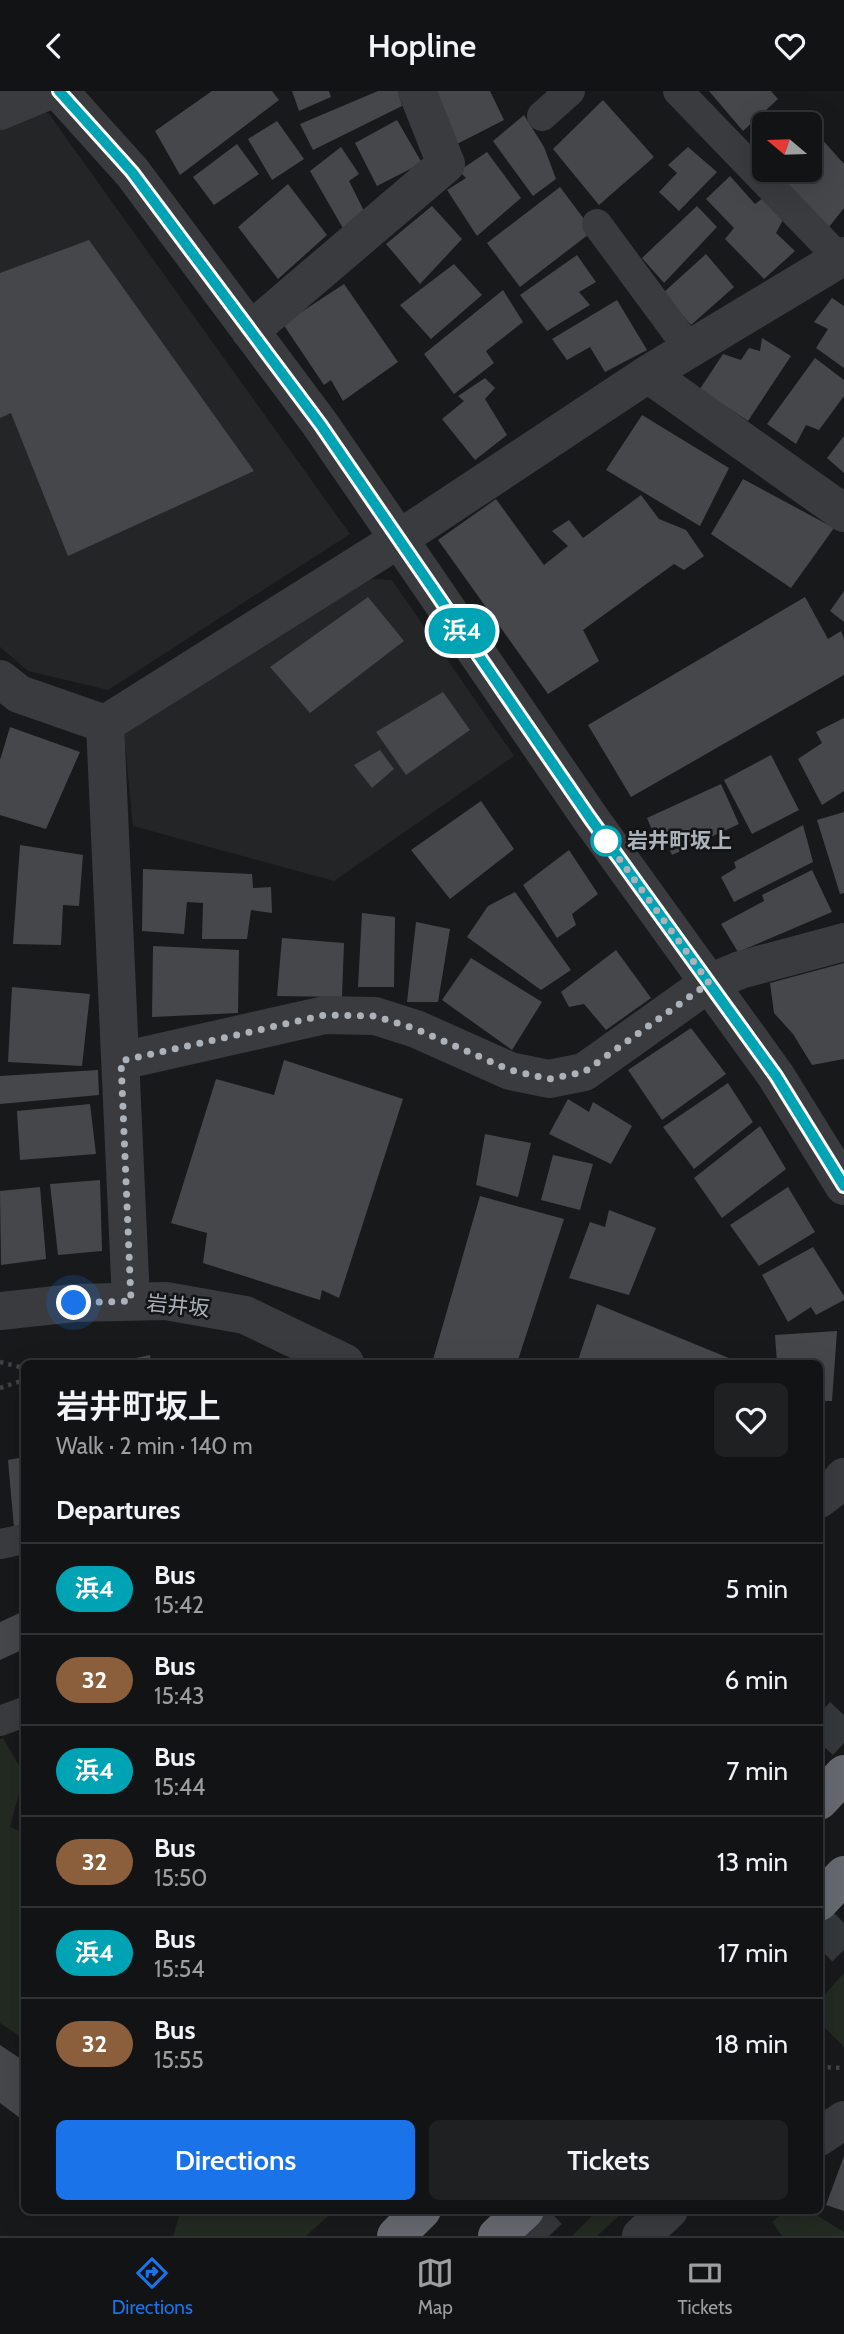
<!DOCTYPE html>
<meta charset="utf-8">
<style>
body{margin:0;font-family:Cabin,"Noto Sans JP",sans-serif;background:#1f2022;color:#f1f3f6;height:100vh;display:flex;flex-direction:column;font-size:26px;white-space:nowrap}
*{box-sizing:border-box;margin:0}
p{font-size:23px;color:#9c9ea0}
.icon{flex:none;width:38px;height:38px;fill:none;stroke:currentColor;stroke-width:2;stroke-linecap:round;stroke-linejoin:round}
.map{position:relative;flex:1;overflow:hidden}
.side{position:absolute;left:21px;top:1269px;width:802px;height:854px;display:flex;flex-direction:column;background:#121314;border-radius:10px;box-shadow:0 7px 28px #0002,0 0 0 2px #313234}
.side>*{flex:none}
.badge{padding:0 14px;border-radius:23px;font-size:24px;line-height:46px}
.needle{width:46px;rotate:289deg}
.buttons{position:absolute;left:752px;top:21px;display:grid;gap:14px}
.buttons a{display:grid;place-items:center;width:70px;height:70px;border-radius:10px;background:#121314;box-shadow:0 7px 28px #0002,0 0 0 2px #313234;font-size:35px}
.you{position:absolute;width:35px;height:35px;margin:-18px;border:5px solid #fff;border-radius:50%;background:#1a73e8;box-shadow:0 0 0 10px #1a73e833}
.map>.badge{position:absolute;translate:-50% -50%;box-shadow:0 0 0 4px #fff}
h2{padding:0 35px;font-size:26px;line-height:63px}
.round{display:grid;place-items:center;flex:none;width:74px;height:74px;border-radius:10px;background:#1f2022}
.overview{display:flex;align-items:center;justify-content:space-between;height:119px;padding:0 35px}
h1{font-size:33px;font-weight:600;line-height:52px}
.primary-button{display:flex;gap:14px;margin-top:auto;padding:14px 35px}
.primary-button a{flex:1;height:80px;border-radius:10px;background:#1a73e8;color:#fff;font-size:28px;font-weight:600;line-height:80px;text-align:center}
.primary-button a+a{background:#1f2022;color:#f1f3f6}
ul{padding:0;list-style:none}
li{display:flex;align-items:center;gap:21px;height:91px;padding:0 35px;border-top:2px solid #313234}
li div{flex:1}
li b{display:block;font-size:26px}
li em{font-style:normal}
li .badge{min-width:77px;font-weight:700;text-align:center}
header{display:flex;justify-content:space-between;align-items:center;height:91px;padding:0 35px;background:#121314;font-size:32px;font-weight:600}
.dock{display:flex;justify-content:space-around;align-items:center;height:98px;border-top:2px solid #313234;background:#121314;font-size:19px;color:#9c9ea0}
.dock a{display:grid;justify-items:center;gap:4px}
.dock .active{color:#1a73e8}
.map>svg:first-child{display:block}
.built{fill:#242527}
.green{fill:#232a22}
.building{fill:#45474a}
.lines{fill:none;stroke-linecap:round;stroke-linejoin:round}
.motorway-tunnel{stroke:#35383a;stroke-width:38;stroke-dasharray:38 19;stroke-linecap:butt}
.path{stroke:#404346;stroke-width:4.5;stroke-dasharray:3.5 5;stroke-linecap:butt}
.service{stroke:#3a3b3f;stroke-width:30}
.minor{stroke:#3a3b3f;stroke-width:38}
.motorway{stroke:#666a70;stroke-width:38}
.line-casing{stroke:#fff;stroke-width:16}
.line{stroke:#00a3b4;stroke-width:10}
.walk{stroke:#abb2b9;stroke-width:7;stroke-dasharray:0 12.6}
.stop-dot{fill:#fff;stroke:#00a3b4;stroke-width:3.5}
.labels{text-anchor:middle;stroke-width:5;stroke-linejoin:round;paint-order:stroke}
.stop-label{font-size:21px;font-weight:bold;fill:#abb2b9;stroke:#131415;text-anchor:start}
.street-label{font-size:21px;fill:#abb2b9;stroke:#131415}
</style>
<header><svg class="icon" aria-label="back" viewBox="0 0 24 24"><path d="M15 5l-7 7 7 7"/></svg>Hopline<svg class="icon" aria-label="heart" viewBox="0 0 24 24"><path d="M12 20l-8-8c-3-5 5-10 8-4 3-6 11-1 8 4z"/></svg></header>
<div class="map">
<svg width="844" height="2145" viewBox="0 0 844 2145">
<rect width="100%" height="100%" fill="#18191a"/>
<path class="built" d="M0,0H19L49,23L350,443L108,599L28,580L0,556Z
M370,488L392,489L514,665L334,790L133,735L124,643Z"/>
<path class="green" d="M3,1647L24,1683L10,1736L24,1742V1948L0,1932V1648Z
M844,1882V1956L819,1931V1910Z
M181,2119H335L306,2145H173Z
M598,2119H625L597,2145H572Z
M787,2119H814L818,2125L844,2141V2145H782L772,2131Z"/>
<path class="building" d="M212,0H272L279,9L180,84L155,40Z
M292,0H329L331,6L299,20Z
M378,0H398L402,15L313,59L300,33Z
M433,0H490L504,29L455,54Z
M709,0H771L778,8L743,40Z
M603,9L654,66L599,114L553,58Z
M524,24L544,56L556,88L533,105L493,50Z
M397,29L422,72L377,95L355,52Z
M277,30L304,68L272,89L248,48Z
M819,45L844,73V117L825,141L773,79H810V52Z
M237,53L259,83L214,114L193,86Z
M341,56L359,83L349,90L365,122L344,139L310,80Z
M688,56L717,81L679,120L659,101L677,82L668,74Z
M487,61L521,107L477,145L447,99L466,87L459,80Z
M730,85L755,113L763,107L783,129L776,142L795,160L764,188L725,148L734,137L706,108Z
M288,93L327,144L278,188L238,136Z
M560,96L593,140L520,196L487,152Z
M432,115L462,148L420,193L386,153Z
M697,115L717,136L664,192L642,167Z
M89,149L254,380L68,465L11,322L0,327V182Z
M706,163L734,196L691,234L663,202Z
M577,164L596,191L579,201L590,214L547,240L520,204Z
M454,173L482,204L431,248L400,214Z
M344,193L398,271L343,310L331,289L324,294L283,233Z
M503,199L523,231L486,260L494,272L454,303L424,263Z
M832,207L844,215V277L816,257L828,238L814,231Z
M617,209L647,259L605,281L590,256L567,269L552,248Z
M762,247L791,265L748,330L700,298L723,263L741,269L749,257L760,260Z
M815,267L844,289V305L819,339L806,334L796,353L767,333Z
M485,287L495,297L485,308L507,344L475,369L442,328L464,310L458,305Z
M642,324L729,377L700,435L606,379Z
M844,345V382L827,367Z
M743,388L834,437L791,497L711,443Z
M641,404L659,428L686,439L704,465L684,479L674,473L583,539L599,570L548,603L438,449L496,408L544,474L568,455L552,440L569,429L583,447Z
M844,500V531L830,520Z
M368,506L404,550L310,622L270,576Z
M805,506L828,548L841,540L844,548V584L631,706L588,634Z
M443,601L470,639L406,684L376,641Z
M844,627V700L822,714L798,668L822,652L816,641Z
M10,636L80,661L46,738L0,724V669Z
M380,659L394,678L372,697L354,674Z
M771,664L799,719L752,743L724,689Z
M721,693L739,733L672,764L661,740L654,744L647,727Z
M481,710L514,758L450,808L411,759Z
M844,721V802L840,803L817,729Z
M803,734L813,771L734,811L721,786L736,777L734,771Z
M20,754L83,764L79,815L63,814L61,854L13,853Z
M569,759L598,803L572,823L576,834L557,847L523,794Z
M143,778L252,783L253,797L271,796L272,822L251,819L247,848H202L203,812L187,811L184,843L142,840Z
M812,779L832,821L738,861L721,833L764,810L762,804Z
M515,801L571,879L541,899L467,846L488,815Z
M362,822L395,826L394,896H358Z
M416,831L450,838L438,911H407Z
M282,847L344,852L342,906L277,905Z
M153,855L239,859L238,922L152,926Z
M616,859L651,907L606,939L584,913L569,916L561,901Z
M471,867L542,911L512,959L442,909Z
M844,872V968L812,974L793,943L774,922L770,892Z
M12,896L90,903L82,975L8,971Z
M691,937L726,983L662,1029L628,979Z
M284,969L403,1008L339,1207L322,1199L320,1209L203,1172L207,1142L171,1132L216,988L274,1004Z
M98,979L99,1004L0,1013V985Z
M728,992L753,1031L694,1078L663,1036Z
M568,1008L589,1021L593,1011L632,1035L611,1073L549,1043Z
M90,1013L96,1063L20,1069L17,1020Z
M760,1035L786,1078L722,1127L694,1087Z
M485,1043L531,1052L518,1106L476,1094Z
M553,1064L593,1073L580,1119L541,1109Z
M100,1089L102,1160L58,1164L50,1093Z
M40,1096L46,1168L1,1174L0,1100Z
M788,1096L815,1141L759,1175L730,1134Z
M480,1105L564,1128L517,1272H432Z
M609,1119L656,1137L629,1204L569,1187L590,1131L605,1136Z
M813,1156L844,1205V1209L816,1224L811,1216L788,1231L762,1184Z
M597,1213L741,1272H577Z
M837,1240L832,1310H819V1272H777L775,1244Z
M150,1264L151,1272H123L122,1270Z
M24,1366V1435L14,1437L8,1369Z
M24,1520V1558L0,1569V1531Z
M0,1954L24,1970V2030L0,2012Z
M844,2065V2120L826,2114Z"/>
<g class="lines">
<path class="motorway-tunnel" d="M819,1651L844,1624
M819,1857L844,1832
M521,2145L549,2119"/>
<path class="path" d="M0,1271L24,1277
M0,1297L24,1289
M819,1976L844,1977"/>
<path class="service" d="M678,0L840,168
M542,25L570,0
M597,133L690,259
M0,1453L24,1448
M0,1630L24,1621"/>
<path class="minor" d="M59,0L132,81L320,333L590,727L776,985L844,1095
M0,20L48,0
M250,240L446,73L417,0
M648,283L844,422
M0,588L19,603L105,633L399,448L648,283L844,165
M105,633L131,1210
M121,970L325,924L375,925L416,938L510,980L549,988L584,981L709,892L740,879L844,851
M0,1220L74,1212L166,1210L245,1224L345,1272
M819,1408L835,1396L844,1386
M819,2046L844,2029
M641,2145L669,2119"/>
<path class="motorway" d="M819,1710L844,1683
M819,1811L844,1784
M396,2145L422,2119
M497,2145L525,2119"/>
</g>
<g class="lines">
<g class="line-casing">
<path id="line" d="M59,0L132,81L320,333L590,727L776,985L844,1095"/>
</g>
<use href="#line" class="line"/>
<path class="walk" d="M74,1212L131,1210L121,970L325,924L375,925L416,938L510,979L549,988L584,981L709,892L605,748L606,750"/>
</g>
<circle class="stop-dot" cx="606" cy="750" r="14"/>
<g class="labels">
<g class="stop-label">
<text x="627" y="757">岩井町坂上</text>
</g>
<g class="street-label">
<text transform="translate(178 1215) rotate(6)" y="7">岩井坂</text>
</g>
</g>
</svg>
<div class="buttons">
<a><svg class="needle" viewBox="-14 -14 28 28"><path d="M0-13l5 13h-10z" fill="#e53935"/><path d="M0 13l5-13h-10z" fill="#9c9ea0"/></svg></a>
</div>
<div class="you" style="left:74px;top:1212px"></div>
<b class="badge" style="left:462px;top:540px;background:#00a3b4;color:#fff">浜4</b>
<section class="side">
<div class="overview"><div><h1>岩井町坂上</h1><p>Walk · 2 min · 140 m</p></div><a class="round"><svg class="icon" aria-label="heart" viewBox="0 0 24 24"><path d="M12 20l-8-8c-3-5 5-10 8-4 3-6 11-1 8 4z"/></svg></a></div>
<h2>Departures</h2>
<ul>
<li><span class="badge" style="background:#00a3b4;color:#fff">浜4</span><div><b>Bus</b><p>15:42</p></div><em>5 min</em></li>
<li><span class="badge" style="background:#8b5e3c;color:#fff">32</span><div><b>Bus</b><p>15:43</p></div><em>6 min</em></li>
<li><span class="badge" style="background:#00a3b4;color:#fff">浜4</span><div><b>Bus</b><p>15:44</p></div><em>7 min</em></li>
<li><span class="badge" style="background:#8b5e3c;color:#fff">32</span><div><b>Bus</b><p>15:50</p></div><em>13 min</em></li>
<li><span class="badge" style="background:#00a3b4;color:#fff">浜4</span><div><b>Bus</b><p>15:54</p></div><em>17 min</em></li>
<li><span class="badge" style="background:#8b5e3c;color:#fff">32</span><div><b>Bus</b><p>15:55</p></div><em>18 min</em></li>
</ul>
<div class="primary-button"><a>Directions</a><a>Tickets</a></div>
</section>
</div>
<nav class="dock">
<a class="active"><svg class="icon" aria-label="directions" viewBox="0 0 24 24"><path d="M12 3l9 9-9 9-9-9zM9 14v-3h6M13 9l2 2-2 2"/></svg>Directions</a>
<a><svg class="icon" aria-label="map" viewBox="0 0 24 24"><path d="M3 6l6-2 6 2 6-2v14l-6 2-6-2-6 2zM9 4v14M15 6v14"/></svg>Map</a>
<a><svg class="icon" aria-label="tickets" viewBox="0 0 24 24"><path d="M3 7h18v10H3zM15 7v10"/></svg>Tickets</a>
</nav>
